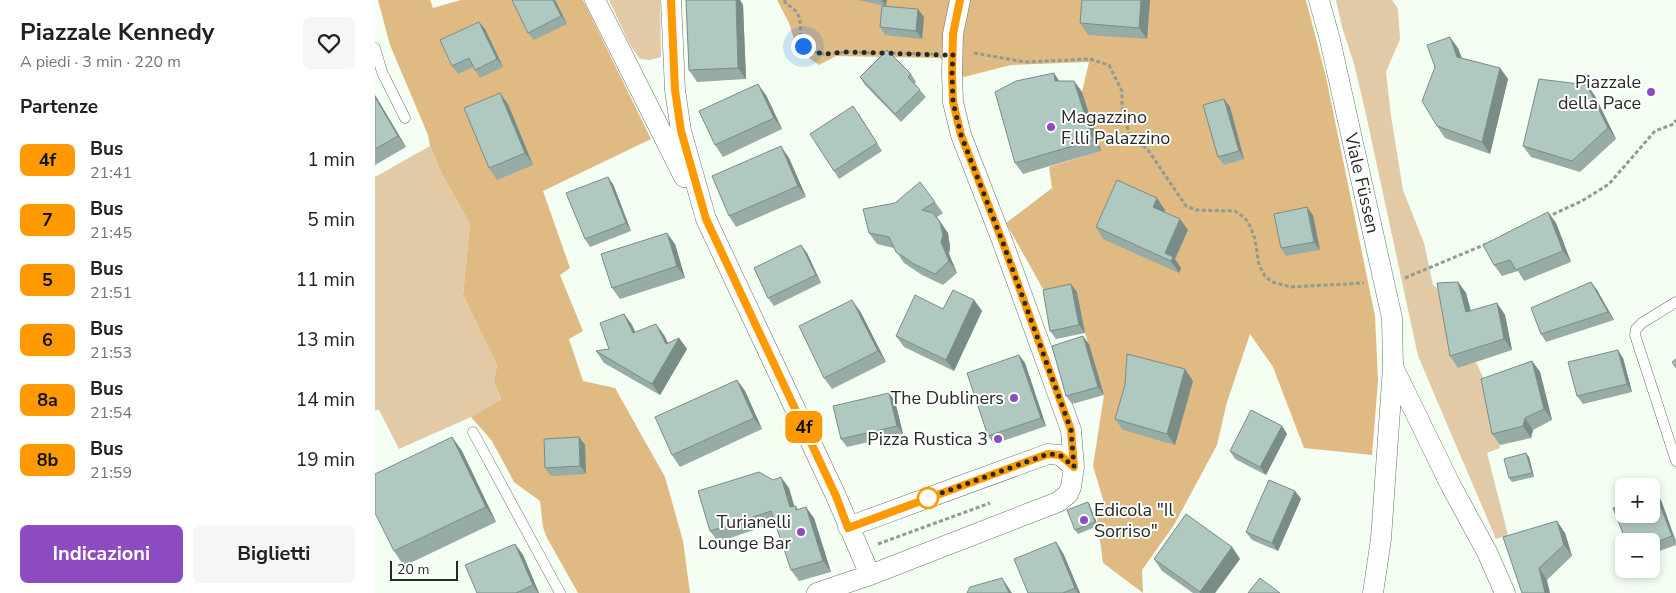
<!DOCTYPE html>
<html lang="it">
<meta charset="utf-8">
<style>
body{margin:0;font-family:"Nunito Sans",sans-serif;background:#f6f6f6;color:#202124;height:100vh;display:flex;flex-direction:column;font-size:19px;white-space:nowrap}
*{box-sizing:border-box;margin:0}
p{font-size:16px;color:#757577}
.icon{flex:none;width:28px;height:28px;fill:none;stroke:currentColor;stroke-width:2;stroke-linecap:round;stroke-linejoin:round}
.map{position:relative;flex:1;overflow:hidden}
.drawer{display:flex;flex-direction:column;background:#fff;width:375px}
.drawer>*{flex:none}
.badge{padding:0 10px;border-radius:8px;font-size:18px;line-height:32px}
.fabs{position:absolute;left:1240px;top:478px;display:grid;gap:10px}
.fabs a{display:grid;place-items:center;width:45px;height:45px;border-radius:8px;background:#fff;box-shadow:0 2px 8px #0003;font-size:25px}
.scale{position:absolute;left:15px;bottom:12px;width:68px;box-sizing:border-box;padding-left:5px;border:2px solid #242a24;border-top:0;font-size:14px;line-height:18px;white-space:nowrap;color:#242a24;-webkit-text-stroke:4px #fff;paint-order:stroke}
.you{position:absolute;width:25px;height:25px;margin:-12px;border:4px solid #fff;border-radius:50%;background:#1a73e8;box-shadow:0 0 0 8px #1a73e833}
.map>.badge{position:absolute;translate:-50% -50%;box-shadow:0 0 0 2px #fff}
h2{padding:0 20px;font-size:19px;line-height:45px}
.round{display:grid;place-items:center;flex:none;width:52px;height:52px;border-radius:8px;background:#f6f6f6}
.headline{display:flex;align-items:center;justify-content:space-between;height:85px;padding:0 20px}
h1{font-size:24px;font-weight:700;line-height:38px}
.primary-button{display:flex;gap:10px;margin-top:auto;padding:10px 20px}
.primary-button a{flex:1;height:58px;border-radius:8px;background:#8c4bc1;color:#fff;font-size:20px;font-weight:700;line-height:58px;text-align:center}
.primary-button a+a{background:#f6f6f6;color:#202124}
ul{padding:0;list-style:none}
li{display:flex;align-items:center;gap:15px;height:60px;padding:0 20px}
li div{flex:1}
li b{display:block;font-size:19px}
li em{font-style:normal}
li .badge{min-width:55px;font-weight:700;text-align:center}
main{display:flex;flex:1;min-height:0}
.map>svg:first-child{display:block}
.green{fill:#e3caa7}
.forest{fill:#e0ba83}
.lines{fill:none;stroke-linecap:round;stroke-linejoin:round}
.service-casing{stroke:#677565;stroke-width:11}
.minor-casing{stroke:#677565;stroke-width:21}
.path{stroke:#929a92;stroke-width:3;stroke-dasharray:4 2.5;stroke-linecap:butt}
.service{stroke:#fff;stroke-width:10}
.minor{stroke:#fff;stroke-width:20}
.wall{fill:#96aca5}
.shaded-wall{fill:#7a8c86}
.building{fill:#afc8c0;stroke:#7a8c86}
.line-casing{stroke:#fff;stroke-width:11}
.line{stroke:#f90;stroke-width:8}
.walk{stroke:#242a24;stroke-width:5;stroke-dasharray:0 9}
.poi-dot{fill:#8c4bc1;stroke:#fff;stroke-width:2}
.stop-dot{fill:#fff;stroke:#f90;stroke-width:2.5}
.labels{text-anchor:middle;stroke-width:4;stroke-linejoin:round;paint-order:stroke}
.poi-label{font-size:18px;fill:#242a24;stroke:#fff;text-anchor:end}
.street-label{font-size:18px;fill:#242a24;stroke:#fff}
</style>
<main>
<section class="drawer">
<div class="headline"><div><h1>Piazzale Kennedy</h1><p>A piedi · 3 min · 220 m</p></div><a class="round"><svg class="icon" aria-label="heart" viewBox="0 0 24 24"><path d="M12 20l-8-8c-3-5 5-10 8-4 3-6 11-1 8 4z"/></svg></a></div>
<h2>Partenze</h2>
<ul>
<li><span class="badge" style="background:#f90;color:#111">4f</span><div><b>Bus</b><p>21:41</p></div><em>1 min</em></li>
<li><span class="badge" style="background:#f90;color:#111">7</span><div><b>Bus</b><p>21:45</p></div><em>5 min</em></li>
<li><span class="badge" style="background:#f90;color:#111">5</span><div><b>Bus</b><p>21:51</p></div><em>11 min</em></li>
<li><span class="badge" style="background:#f90;color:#111">6</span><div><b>Bus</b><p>21:53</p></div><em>13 min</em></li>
<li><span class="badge" style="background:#f90;color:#111">8a</span><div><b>Bus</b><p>21:54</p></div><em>14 min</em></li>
<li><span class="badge" style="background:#f90;color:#111">8b</span><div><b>Bus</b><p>21:59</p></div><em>19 min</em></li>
</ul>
<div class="primary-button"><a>Indicazioni</a><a>Biglietti</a></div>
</section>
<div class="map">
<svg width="1301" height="593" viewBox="0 0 1301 593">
<rect width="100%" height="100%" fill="#f4fef3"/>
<path class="green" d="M234,0H285L286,57L275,60L265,59L255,45Z
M961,0H1017L1023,9L1025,39L1011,72L1016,116L1028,190L1049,243L1058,285L1070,294L1083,367L1101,362L1114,390L1125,448L1112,453L1133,535L1121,539L1043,356L990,110L979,64L967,27Z
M55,146L66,172L95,224L88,295L122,365L119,382L126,401L96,417L24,449L4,410H0V177Z"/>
<path class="forest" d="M3,0H55L58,8L86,0H208L276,139L168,191L195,268L185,275L208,331L194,339L208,381L240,388L290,477L308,541L315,593H203L171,536L168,527L165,501L139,482L117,441L96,417L126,400L119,382L122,365L88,295L95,224L66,172L55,146L53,135L15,45Z
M402,0H931L951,77L1000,316L1003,381L997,455L929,448L898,367L875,334L852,402L842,445L799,525L767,570L768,593L728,563L722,518L729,503L718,466L729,395L710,333L702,292L673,298L631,223L677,188L674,167L725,151L707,92L714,62L636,65L589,77L565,58L461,56L444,65L434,58L420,42L414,23Z"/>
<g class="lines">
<g class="service-casing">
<path id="service" d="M0,48L7,72L30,118
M1301,302L1267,323L1261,329L1260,335L1301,461
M98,432L185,593"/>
</g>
<g class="minor-casing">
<path id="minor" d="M220,0L309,177
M296,0L300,90L306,131L331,219L461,496L495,575
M944,0L955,40L1017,318L1018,367L1006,539L998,593
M1019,369L1075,484L1112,552L1130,593
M473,527L673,454L685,455L699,467
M442,593L495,575L683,502L693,494L696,487L699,467L696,430L628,243L586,135L578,102L577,73L578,34L585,0"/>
</g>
<path class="path" d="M410,0V2L422,12L425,20L426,38L428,46L436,51L449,54L472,52L558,54
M599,53L650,62L715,59L734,65L747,91V107L754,133L773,150L811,206L821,210L860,211L870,218L875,226L880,239L884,265L890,276L897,282L916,287L989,283
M1172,217L1207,201L1234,184L1280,131L1299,124L1301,120
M1030,278L1116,242
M503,544L615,503"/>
<use href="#service" class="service"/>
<use href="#minor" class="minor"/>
</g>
<path class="wall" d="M137,0H180L192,24L159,40L153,33Z
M311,0H365L368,5L371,79L322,82L314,70Z
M483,0H512L511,6L549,17L547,39L510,35L505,27L509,6Z
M707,0H775L772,39L713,35L705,23Z
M104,22L110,29L128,67L105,78L98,67L83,74L77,66Z
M1083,48L1087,58L1125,68L1133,79L1115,154L1070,138L1062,126Z
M536,74L541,82L540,84L545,90L551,97L526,122L490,85L485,77Z
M684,81H699L707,92L726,151L648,174L640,163Z
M1212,85L1220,96L1241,139L1205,172L1156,157L1148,146Z
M0,95L31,147L0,165Z
M391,95L407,129L348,157L340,145Z
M849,99L855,107L869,159L849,165L843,157Z
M133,104L158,165L122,180L114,168Z
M484,114L507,151L464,179L459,171Z
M414,158L431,197L361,227L354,216Z
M238,184L256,231L215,247L210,239Z
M560,202L568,213L562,217L573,233L575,247L574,254L582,273L568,285L547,275L529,263L519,248L502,244L494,233Z
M790,210L789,212L813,230L800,259L806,268L804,273L728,239L721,227Z
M1173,212L1181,223L1196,262L1149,281L1143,271L1127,276L1119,265Z
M938,215L945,250L911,256L906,248Z
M300,244L310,278L245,299L237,288Z
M432,253L446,283L399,306L393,298Z
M1083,282L1091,293L1096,311L1122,303L1130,315L1137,350L1083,368L1075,356Z
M1216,282L1222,290L1239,320L1171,342L1166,334Z
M702,292L710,333L681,339L675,331Z
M599,300L607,311L579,371L529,347L521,336L568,309Z
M485,311L511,362L457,389L449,378Z
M249,314L257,325L260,332L289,335L293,343L304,338L312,349L285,395L229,363L221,351L234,349Z
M714,344L729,395L697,404L691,396Z
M644,355L650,363L671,426L619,444L613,436Z
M1248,358L1257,392L1208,404L1202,396Z
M1157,361L1165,372L1177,420L1158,430L1156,438L1125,445L1117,434Z
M362,380L370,391L387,429L305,467L297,455Z
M818,381L800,445L748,430L740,419Z
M520,401L528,434L472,447L466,439Z
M907,426L912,434L891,475L860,459L855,451Z
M77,437L87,451L121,522L29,566L19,551Z
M204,437L210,445L211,474L176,476L170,468Z
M1154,457L1159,477L1137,482L1134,478Z
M414,488L419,506H421L423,510L439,518L456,572L424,581L416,570L400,523L343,542L335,531Z
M920,491L926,499L903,551L877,540L871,532Z
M1286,500L1301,541V545L1276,554V541Z
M713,502L715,506L723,526L703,534L700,530Z
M1190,533L1197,556L1172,580L1128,537Z
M140,544L148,555L164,593H102Z
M857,547L865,559L840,593H818L787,571L779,559Z
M688,553L705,593H653Z"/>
<path class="shaded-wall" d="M178,0H180L192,24L186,16Z
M361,0H365L368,5L371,79L363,68Z
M506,0H512L511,6Z
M766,0H775L772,39L764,28Z
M543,9L549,17L547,39L541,31Z
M104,22L110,29L128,67L122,59Z
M1075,37L1083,48L1090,68L1082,57Z
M1125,68L1133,79L1115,154L1107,142Z
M679,73L687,85L680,81Z
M699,81L707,92L726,151L718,140Z
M383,84L391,95L407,129L399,118Z
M1212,85L1220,96L1241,139L1233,128Z
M125,93L133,104L158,165L150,153Z
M0,95L31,147L23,136L0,97Z
M849,99L855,107L869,159L864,151Z
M406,146L414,158L431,197L423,186Z
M233,177L238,184L256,231L251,223Z
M782,198L790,210L786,218L778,207Z
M932,207L938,215L945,250L939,242Z
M1173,212L1181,223L1196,262L1188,251Z
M805,219L813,230L800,259L806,268L804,273L790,253Z
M565,222L573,233L575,247L574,254L582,273L574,261L566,242Z
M292,233L300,244L310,278L302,266Z
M426,245L432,253L446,283L441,275Z
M1083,282L1091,293L1099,324L1091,312Z
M1216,282L1222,290L1239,320L1233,312Z
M696,284L702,292L710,333L704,325Z
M477,300L485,311L511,362L503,351Z
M599,300L607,311L579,371L571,360Z
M1122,303L1130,315L1137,350L1129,339Z
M249,314L257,325L266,345L258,333Z
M281,324L289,335L296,350L304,338L312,349L285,395L277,384L291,344Z
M708,336L714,344L729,395L723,387Z
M1243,350L1248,358L1257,392L1252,384Z
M644,355L650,363L671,426L666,418Z
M1157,361L1165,372L1177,420L1169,409Z
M810,369L818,381L800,445L792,434Z
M362,380L370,391L387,429L379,418Z
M514,393L520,401L528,434L522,426Z
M1150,418L1158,430L1156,438L1148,426Z
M907,426L912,434L891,475L885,467Z
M77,437L87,451L121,522L111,507Z
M204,437L210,445L211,474L205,466Z
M1151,453L1154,457L1159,477L1157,473Z
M406,477L414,488L423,519L415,507Z
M920,491L926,499L903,551L897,543Z
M1280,492L1286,500L1301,543L1297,536Z
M713,502L715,506L723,526L720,522Z
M431,507L439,518L456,572L448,561Z
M1182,521L1190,533L1197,556L1189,545Z
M681,542L688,553L705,593H703L700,588Z
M140,544L148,555L164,593H163L158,585Z
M857,547L865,559L840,593H825V592Z
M1164,568L1172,580L1175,593H1170Z
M627,578L637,593H634Z"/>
<path class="building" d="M137,0H178L186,16L153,33Z
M311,0H361L363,68L314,70Z
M707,0H766L764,28L705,23Z
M507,6L543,9L541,31L505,27Z
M104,22L122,59L100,70L94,58L77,66L65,40Z
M1075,37L1082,57L1125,68L1107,142L1062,126L1047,101L1060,67L1052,45Z
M512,50L536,74L533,77L545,90L520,114L485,77Z
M679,73L680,81H699L718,140L640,163L620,92L641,81Z
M1164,79L1212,85L1233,128L1197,161L1148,146Z
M383,84L399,118L340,145L324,111Z
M125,93L150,153L114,168L89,108Z
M0,97L23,136L0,149Z
M849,99L864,151L843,157L828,105Z
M478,106L502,143L459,171L435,134Z
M406,146L423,186L354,216L337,176Z
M233,177L251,223L210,239L191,193Z
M742,180L782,198L778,207L805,219L790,253L798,257L796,261L721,227Z
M545,182L560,202L547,210L558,213L565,222L568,235L566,242L574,261L560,274L539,264L521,252L514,237L494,233L488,209L520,203Z
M932,207L939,242L906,248L899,214Z
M1173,212L1188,251L1141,270L1135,260L1119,265L1108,245Z
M292,233L302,266L237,288L226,254Z
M426,245L441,275L393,298L379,268Z
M1083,282L1091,312L1122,303L1129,339L1075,356L1062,283Z
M1216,282L1233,312L1166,334L1156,308Z
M696,284L704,325L675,331L668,290Z
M578,290L599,300L571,360L521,336L540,295L568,309Z
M477,300L503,351L449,378L424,326Z
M249,314L258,333L281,324L291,344L304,338L277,384L221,351L234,349L225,323Z
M708,336L723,387L691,396L677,346Z
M1243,350L1252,384L1202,396L1193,362Z
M752,354L810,369L792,434L740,419L750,385Z
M644,355L666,418L613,436L592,373Z
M1301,359V368L1297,362Z
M1157,361L1169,409L1150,418L1148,426L1117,434L1106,379Z
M362,380L379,418L297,455L280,417Z
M514,393L522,426L466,439L458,406Z
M876,410L907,426L885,467L855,451Z
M77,437L111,507L19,551L0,513V474Z
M204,437L205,466L170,468L169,439Z
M1151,453L1157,473L1134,478L1129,459Z
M384,472L398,480L406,477L415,507L421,506V510L431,507L448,561L416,570L396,511L335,531L323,491Z
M894,480L920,491L897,543L871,532Z
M1280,492L1297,536L1276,544V541H1251L1238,508L1249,504V514H1276V494Z
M713,502L720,522L700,530L692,510Z
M811,514L857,547L825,592L779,559Z
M1182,521L1189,545L1164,568L1170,593H1147L1128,537Z
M681,542L700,588L688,593H653L639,559Z
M140,544L158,585L141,593H102L90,565Z
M627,578L634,593H592L595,587Z
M885,578L905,593H873Z"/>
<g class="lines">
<g class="line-casing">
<path id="line" d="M296,0L300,90L306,131L331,219L461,496L473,528L673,454L685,455L699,467L696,430L628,243L586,135L578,102L577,73L578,34L585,0"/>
</g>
<use href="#line" class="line"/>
<path class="walk" d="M428,46L436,51L449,54L472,52L570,55L578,54L577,73L578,102L586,135L628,243L696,430L699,467L685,455L673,454L553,498"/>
</g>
<g class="poi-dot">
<circle cx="1276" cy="92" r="5"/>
<circle cx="676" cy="127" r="5"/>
<circle cx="639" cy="398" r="5"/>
<circle cx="623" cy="439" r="5"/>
<circle cx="709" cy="520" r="5"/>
<circle cx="426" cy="532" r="5"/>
</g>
<circle class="stop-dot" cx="553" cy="498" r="10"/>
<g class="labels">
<g class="poi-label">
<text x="1266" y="88">Piazzale<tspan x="1266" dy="21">della Pace</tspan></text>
<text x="686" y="123" text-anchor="start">Magazzino<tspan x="686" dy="21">F.lli Palazzino</tspan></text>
<text x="629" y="404">The Dubliners</text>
<text x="613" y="445">Pizza Rustica 3</text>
<text x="719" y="516" text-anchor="start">Edicola "Il<tspan x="719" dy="21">Sorriso"</tspan></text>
<text x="416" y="528">Turianelli<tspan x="416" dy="21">Lounge Bar</tspan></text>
</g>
<g class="street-label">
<text transform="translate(987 183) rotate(77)" y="6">Viale Füssen</text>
</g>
</g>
</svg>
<div class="fabs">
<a>+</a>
<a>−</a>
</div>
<div class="scale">20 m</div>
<div class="you" style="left:428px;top:46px"></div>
<b class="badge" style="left:429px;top:427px;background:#f90;color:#111">4f</b>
</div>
</main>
